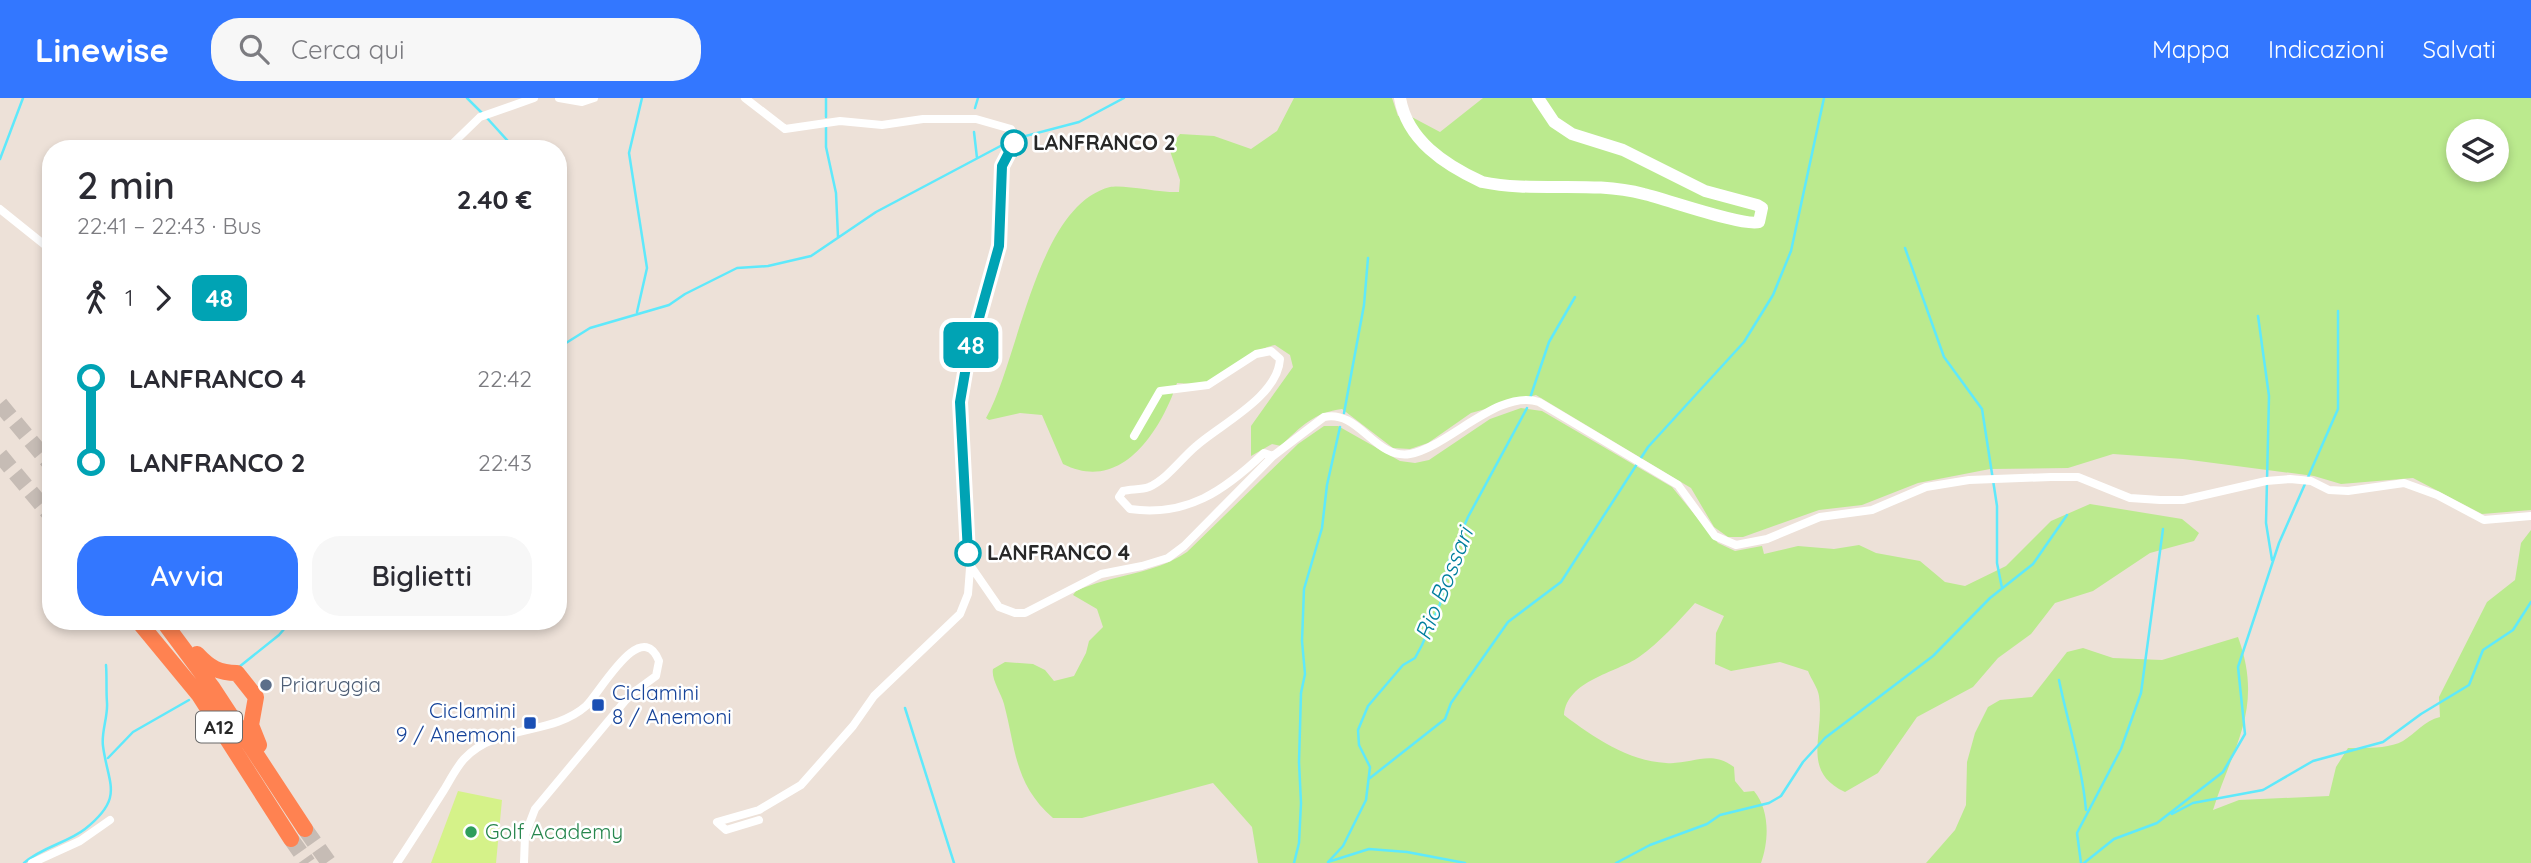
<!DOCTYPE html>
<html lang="it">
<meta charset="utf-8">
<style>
body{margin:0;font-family:Quicksand,sans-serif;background:#f7f7f7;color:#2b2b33;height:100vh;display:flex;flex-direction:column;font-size:26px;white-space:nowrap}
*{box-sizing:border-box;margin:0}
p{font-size:23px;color:#7c7c81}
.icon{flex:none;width:38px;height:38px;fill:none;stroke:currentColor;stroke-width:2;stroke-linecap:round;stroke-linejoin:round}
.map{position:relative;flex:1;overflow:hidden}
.panel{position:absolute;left:42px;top:42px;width:525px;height:490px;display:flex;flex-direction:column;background:#fff;border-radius:28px;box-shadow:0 4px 10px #0003}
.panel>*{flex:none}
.badge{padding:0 14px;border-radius:10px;font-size:24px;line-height:46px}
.tools{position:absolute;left:2446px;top:21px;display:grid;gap:14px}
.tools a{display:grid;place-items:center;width:63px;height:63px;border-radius:50%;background:#fff;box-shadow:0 4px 10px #0003;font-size:35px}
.map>.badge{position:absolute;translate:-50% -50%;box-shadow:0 0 0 4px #fff}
.legs{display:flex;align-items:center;gap:10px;height:77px;padding:0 35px;font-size:23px}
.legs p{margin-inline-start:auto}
.headline{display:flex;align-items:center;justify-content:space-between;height:119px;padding:0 35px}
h1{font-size:38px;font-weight:600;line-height:52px}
.button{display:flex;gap:14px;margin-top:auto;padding:14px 35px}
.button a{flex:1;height:80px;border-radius:28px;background:#37f;color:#fff;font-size:28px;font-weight:600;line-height:80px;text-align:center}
.button a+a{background:#f7f7f7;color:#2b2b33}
ul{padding:0 35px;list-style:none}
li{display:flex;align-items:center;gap:24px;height:84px;font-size:26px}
li i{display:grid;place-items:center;width:10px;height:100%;margin:0 9px;background:currentColor}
li i::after{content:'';width:18px;height:18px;margin:-9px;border:5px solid;border-radius:50%;background:#fff}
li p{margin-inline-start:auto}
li:first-child i{background:linear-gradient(#0000 50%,currentColor 0)}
li:last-child i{background:linear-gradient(currentColor 50%,#0000 0)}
header{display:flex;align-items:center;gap:42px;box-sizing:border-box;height:98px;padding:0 35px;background:#37f;color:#fff}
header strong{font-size:33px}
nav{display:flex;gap:38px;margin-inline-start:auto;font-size:24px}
.search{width:490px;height:63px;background:#f7f7f7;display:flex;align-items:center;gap:18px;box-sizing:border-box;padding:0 24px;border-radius:28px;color:#7c7c81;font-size:26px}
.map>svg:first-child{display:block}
.green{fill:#bbea8e;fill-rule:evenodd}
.pitch{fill:#d5f289}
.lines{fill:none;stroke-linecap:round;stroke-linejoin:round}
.stream{stroke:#5fe9fb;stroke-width:2.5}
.motorway-tunnel{stroke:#c6bcb5;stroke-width:16;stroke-dasharray:16 8;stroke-linecap:butt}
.minor{stroke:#fff;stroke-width:8}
.secondary{stroke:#fff;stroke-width:12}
.motorway{stroke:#ff8251;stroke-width:16}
.line-1-casing{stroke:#fff;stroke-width:16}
.line-1{stroke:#00a3b4;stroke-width:10}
.stop-1-dot{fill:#fff;stroke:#00a3b4;stroke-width:3.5}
.service-dot{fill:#5c6f8a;stroke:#fff;stroke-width:2.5}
.transit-dot{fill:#1a4fb4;stroke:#fff;stroke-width:2.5}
.leisure-dot{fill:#2e9e5b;stroke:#fff;stroke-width:2.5}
.labels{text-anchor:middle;stroke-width:5;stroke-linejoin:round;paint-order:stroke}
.shield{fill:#fff;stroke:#686868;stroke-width:2}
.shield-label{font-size:19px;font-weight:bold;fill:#282828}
.stop-label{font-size:21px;font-weight:bold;fill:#282828;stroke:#fff;text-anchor:start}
.service-label{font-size:21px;fill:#4e5e75;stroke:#fff;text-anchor:start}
.transit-label{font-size:21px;fill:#164399;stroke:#fff;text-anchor:start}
.leisure-label{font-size:21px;fill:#27864d;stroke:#fff;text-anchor:start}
.water-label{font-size:23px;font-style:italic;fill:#017f9e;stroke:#fff}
</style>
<header>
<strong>Linewise</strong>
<div class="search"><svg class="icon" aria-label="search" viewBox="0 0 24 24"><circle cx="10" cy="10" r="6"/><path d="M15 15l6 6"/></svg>Cerca qui</div>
<nav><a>Mappa</a><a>Indicazioni</a><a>Salvati</a></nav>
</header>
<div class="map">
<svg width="2531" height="765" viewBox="0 0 2531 765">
<rect width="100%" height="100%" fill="#ede1d8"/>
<path class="green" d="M1294,0H1392L1398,18L1408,17L1440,34L1483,0H2531V412L2482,416L2413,380L2341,386L2314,378L2183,361L2113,356L2068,370L1990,371L1918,385L1862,407L1819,412L1743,439H1728L1714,429L1691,390L1536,297L1471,315L1428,345L1410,351L1393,350L1342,311C1315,314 1300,329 1281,348L1272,346L1251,358V328L1293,269L1290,257L1275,247C1244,253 1233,279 1206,286C1197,288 1186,285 1177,285C1161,332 1122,396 1063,366L1042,317L1020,315L989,322L986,320C1019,262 1036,108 1110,89C1123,86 1161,95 1179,94L1180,82L1169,50L1180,36L1214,38L1251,51L1277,33ZM2459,33H2497V72H2459Z
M1521,310L1542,313L1672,389L1718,445L1735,453L1762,448L1764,456L1798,448L1834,451L1859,447L1876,455L1920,463L1945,484L1965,488L2006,468L2051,423L2090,406L2182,421L2199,435L2194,443L2150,455L2093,493L2055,505L2031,536L1998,560L1973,589L1917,619L1878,675L1845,694C1800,673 1825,637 1819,598C1818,590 1811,581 1808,573L1780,564L1731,573L1715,566L1716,535L1724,518L1695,505C1678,524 1660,544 1639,559C1616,575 1567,582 1564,617C1593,639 1628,663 1666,665C1692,667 1710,651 1734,669L1735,683L1744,694L1754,693C1770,712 1769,743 1761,765H1258L1252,729L1213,685L1082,720H1053C1014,686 1016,651 1004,606C1001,595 991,581 993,571L1005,564L1033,566L1045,572L1054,583L1074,578L1086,555L1089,543L1103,529L1097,511L1073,497L1076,493C1113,476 1153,477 1187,454L1298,346L1324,328H1338L1400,363L1415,365L1429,362L1490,321Z
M2531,432V765H1926L1955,732L1966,707L1967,664L1975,635L1988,609L2000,602L2032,599L2067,554L2083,550L2113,560L2162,562L2238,539C2264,610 2234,646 2213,712L2239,702L2329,698L2336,669L2348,650C2365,650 2388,651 2403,643C2416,635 2424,623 2440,619L2439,599L2443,591L2487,504L2515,482L2521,445Z"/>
<path class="pitch" d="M458,693L502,702L496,765H431Z"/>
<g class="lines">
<path class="stream" d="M467,0L482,15
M975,10L978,0
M826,19V0
M487,20L515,51
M826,29V49L836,95L838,139
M974,34L977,60
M1014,41L1079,24L1124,0
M0,61L23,0
M558,113L564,145L558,179
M1905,150L1944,259L1982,311L1997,408V465L2002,490
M637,214L647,170L629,55L642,0
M2258,218L2269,298L2266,425L2272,462
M558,250L590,230L669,207L685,196L737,170L768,168L811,158L876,114L1008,44
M1530,300L1549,244L1575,199
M1344,315L1364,207L1368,160
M239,569L279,537L291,523
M2059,582C2068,626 2082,667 2086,712
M905,610L954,765
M108,660L133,634L189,602
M1370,680L1445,621L1451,605L1508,524L1561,484L1648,349L1744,244L1773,197L1791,153L1824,0
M2172,716L2193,705L2263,692L2313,663L2383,644L2421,616L2469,587L2483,552L2513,532L2531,504
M2157,725L2223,674L2245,636L2238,569L2279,445L2338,311V213
M1328,764L1343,748L1366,702L1370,669L1359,647L1358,632L1368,608L1403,567L1415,560L1422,547L1440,506L1449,463L1468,419L1527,310
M1328,764L1369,751L1407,754L1465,765
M24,765C42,749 67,745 85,731C125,699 108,687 103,648C101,634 108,619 107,605C106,592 107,580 106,567
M1294,765L1299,745L1301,705L1299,664L1301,595L1305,576L1302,543L1304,491L1322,430L1327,387L1340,329
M1616,765L1650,747L1707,726L1720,717L1769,705L1781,698L1803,664L1825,640L1933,558L1990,500L2033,466L2067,417
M2081,765L2077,735L2121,651L2141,595L2163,431
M2084,765L2114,741L2157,725"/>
<path class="motorway-tunnel" d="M0,306L51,367
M0,357L51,418
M305,731L329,765
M291,741L308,765"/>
<path class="minor" d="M559,0L582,4L594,0
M745,0L785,31L840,23L882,27L923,21H976L1011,31L1014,37L1002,68L999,148L967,263L960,304L970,467L999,509L1015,515H1025L1101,476L1142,468L1168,460L1184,448L1273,358L1324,319C1359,311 1375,362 1410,356C1448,349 1499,290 1539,304L1678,387L1715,438L1736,447L1767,441L1820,419L1872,412L1926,389L1969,382L2051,379H2078L2130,400L2160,402H2183L2266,383L2290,381L2311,383L2329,392L2348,393L2404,385L2437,397L2484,422L2531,418
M447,51L480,19L534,0
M0,111L51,152
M1134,338L1160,293L1208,287L1256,256L1271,253L1280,261C1278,299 1219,327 1195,349C1180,362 1167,381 1149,389C1141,392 1131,391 1123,393L1119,399L1130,411C1187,419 1224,393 1264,355L1273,358
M759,722L726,732L717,724L759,712L801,687L853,628L874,598L960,516L968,496L970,470
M32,765L80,743L110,722
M397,765C413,741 428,717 444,692C450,682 456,670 464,661C496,626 552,638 586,608C600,595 641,518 659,563L656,578L630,597L535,711L525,737L524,765"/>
<path class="secondary" d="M1400,0C1407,42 1445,67 1482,84C1535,95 1590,82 1644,96C1666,101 1744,129 1759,124L1762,110L1757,107L1705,93L1623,52L1572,36L1554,24L1538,0"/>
<path class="motorway" d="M138,523L199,597L291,741
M163,523L212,589L305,731
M197,556C210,570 219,575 237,575L256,599L251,627L259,647"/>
</g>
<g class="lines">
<g class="line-1-casing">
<path id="line-1" d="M968,455L960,304L967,263L999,148L1002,68L1014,45"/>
</g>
<use href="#line-1" class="line-1"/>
</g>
<g class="stop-1-dot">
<circle cx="1014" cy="45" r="12"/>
<circle cx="968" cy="455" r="12"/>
</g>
<circle class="service-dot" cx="266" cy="587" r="7"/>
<g class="transit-dot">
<rect x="591" y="600" width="14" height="14" rx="3.5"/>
<rect x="523" y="618" width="14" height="14" rx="3.5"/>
</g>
<circle class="leisure-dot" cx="471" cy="734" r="7"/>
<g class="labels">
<rect class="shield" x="196" y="613.5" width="46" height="31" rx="5"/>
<g class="shield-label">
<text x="219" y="636">A12</text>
</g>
<g class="stop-label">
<text x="1033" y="52">LANFRANCO 2</text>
<text x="987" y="462">LANFRANCO 4</text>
</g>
<g class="service-label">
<text x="280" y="594">Priaruggia</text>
</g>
<g class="transit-label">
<text x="612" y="602">Ciclamini<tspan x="612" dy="24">8 / Anemoni</tspan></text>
<text x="516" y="620" text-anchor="end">Ciclamini<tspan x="516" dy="24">9 / Anemoni</tspan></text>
</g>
<g class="leisure-label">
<text x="485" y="741">Golf Academy</text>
</g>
<g class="water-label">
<text transform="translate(1444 486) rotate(-68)" y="8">Rio Bossari</text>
</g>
</g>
</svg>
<div class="tools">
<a><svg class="icon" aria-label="layers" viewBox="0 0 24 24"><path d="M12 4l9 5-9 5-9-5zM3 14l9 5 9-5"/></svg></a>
</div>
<b class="badge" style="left:971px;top:247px;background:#00a3b4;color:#fff">48</b>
<section class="panel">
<div class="headline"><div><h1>2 min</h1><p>22:41 – 22:43 · Bus</p></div><b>2.40 €</b></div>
<div class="legs"><svg class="icon" aria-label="walk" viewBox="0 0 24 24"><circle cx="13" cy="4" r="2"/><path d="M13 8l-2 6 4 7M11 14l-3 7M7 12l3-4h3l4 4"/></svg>1<svg class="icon" aria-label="forward" viewBox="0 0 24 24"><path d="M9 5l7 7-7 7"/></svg><b class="badge" style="background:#00a3b4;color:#fff">48</b></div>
<ul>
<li><i style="color:#00a3b4"></i><b>LANFRANCO 4</b><p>22:42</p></li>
<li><i style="color:#00a3b4"></i><b>LANFRANCO 2</b><p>22:43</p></li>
</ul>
<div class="button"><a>Avvia</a><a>Biglietti</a></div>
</section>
</div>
